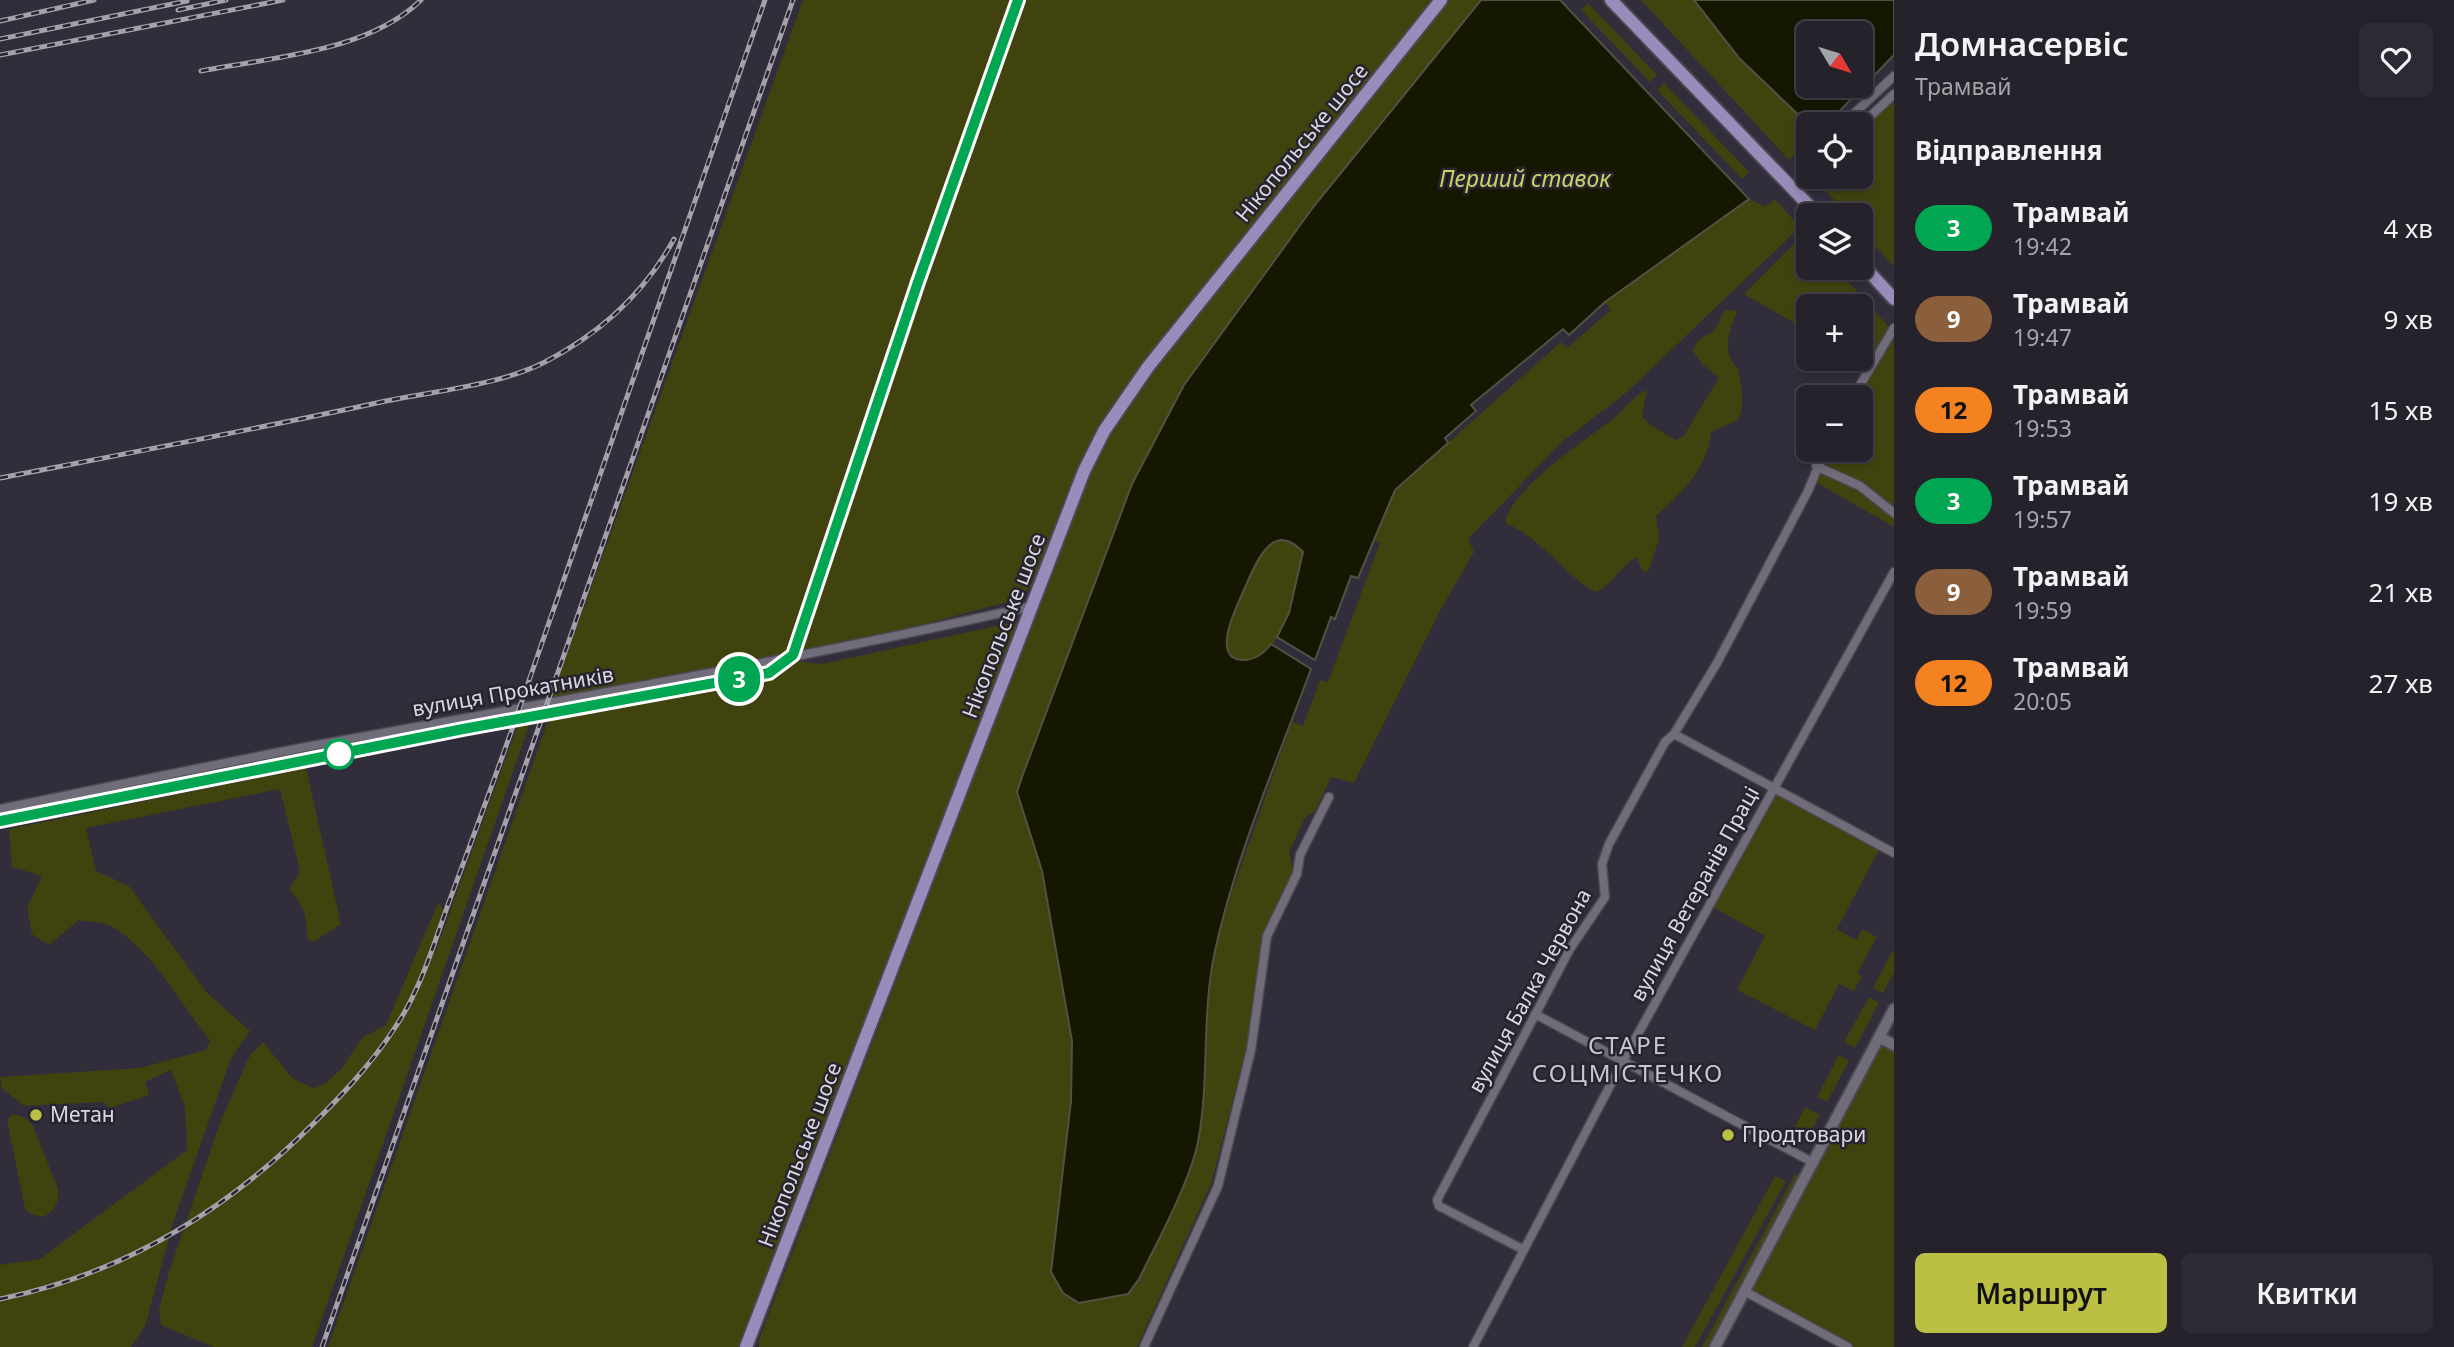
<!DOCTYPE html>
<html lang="uk">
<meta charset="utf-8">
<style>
body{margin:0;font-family:"Noto Sans",sans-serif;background:#2d2a34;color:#f1f3f6;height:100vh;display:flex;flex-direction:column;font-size:26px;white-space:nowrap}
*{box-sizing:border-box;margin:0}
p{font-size:23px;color:#a3a4a9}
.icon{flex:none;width:38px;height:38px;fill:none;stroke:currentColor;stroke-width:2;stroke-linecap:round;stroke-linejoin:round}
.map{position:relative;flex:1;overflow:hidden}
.panel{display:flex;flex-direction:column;background:#25222c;width:560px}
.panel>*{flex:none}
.badge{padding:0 14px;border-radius:23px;font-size:24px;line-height:46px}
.needle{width:46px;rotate:128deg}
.buttons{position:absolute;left:1796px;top:21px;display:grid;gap:14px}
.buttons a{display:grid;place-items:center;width:77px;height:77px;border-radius:10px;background:#25222c;box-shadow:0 4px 10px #0003,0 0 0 2px #423f48;font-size:35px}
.map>.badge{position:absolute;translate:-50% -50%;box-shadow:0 0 0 4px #fff}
h2{padding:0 21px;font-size:26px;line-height:63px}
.round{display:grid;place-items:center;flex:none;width:74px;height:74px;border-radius:10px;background:#2d2a34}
.head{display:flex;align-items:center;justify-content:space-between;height:119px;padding:0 21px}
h1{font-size:33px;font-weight:600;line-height:52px}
.primary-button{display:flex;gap:14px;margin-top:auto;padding:14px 21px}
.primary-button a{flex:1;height:80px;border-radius:10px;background:#bbc044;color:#111;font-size:28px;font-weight:600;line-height:80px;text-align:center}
.primary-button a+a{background:#2d2a34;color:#f1f3f6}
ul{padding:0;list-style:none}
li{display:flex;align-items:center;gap:21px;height:91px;padding:0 21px}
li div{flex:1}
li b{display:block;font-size:26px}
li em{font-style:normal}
li .badge{min-width:77px;font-weight:700;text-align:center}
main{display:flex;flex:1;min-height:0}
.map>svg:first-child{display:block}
.green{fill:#41430f}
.water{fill:#161701;stroke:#515144;stroke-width:2;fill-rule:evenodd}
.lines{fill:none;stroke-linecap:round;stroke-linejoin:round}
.street-casing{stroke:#4b4853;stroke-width:11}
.secondary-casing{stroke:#4b4853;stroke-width:14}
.primary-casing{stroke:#4b4853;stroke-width:16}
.street{stroke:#706c7a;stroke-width:8}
.secondary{stroke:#706c7a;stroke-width:10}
.primary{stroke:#998bba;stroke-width:12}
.tram{stroke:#a3a1aa;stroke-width:2}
.rail-casing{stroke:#a3a1aa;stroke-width:5}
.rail{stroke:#27242f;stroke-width:2.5;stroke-dasharray:8;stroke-linecap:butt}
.line-casing{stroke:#fff;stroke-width:16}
.line{stroke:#00a651;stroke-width:10}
.stop-dot{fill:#fff;stroke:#00a651;stroke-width:3.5}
.poi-dot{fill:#bbc044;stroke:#27242f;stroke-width:2.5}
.labels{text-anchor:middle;stroke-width:5;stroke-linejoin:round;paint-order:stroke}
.street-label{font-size:21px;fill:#dad8e0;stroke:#27242f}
.poi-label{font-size:21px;fill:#dad8e0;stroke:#27242f;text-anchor:start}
.water-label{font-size:23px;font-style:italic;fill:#ccd267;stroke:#27242f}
.quarter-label{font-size:24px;letter-spacing:2px;fill:#cac6d5;stroke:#27242f}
</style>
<main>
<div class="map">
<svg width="1894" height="1347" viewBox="0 0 1894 1347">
<rect width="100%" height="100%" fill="#312d3a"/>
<path class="green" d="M803,0H1431L1145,364L1033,584L1023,595L1007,602L887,634L551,699Z
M1448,0H1481L1314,206L1184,385L1132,484L1022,777L1018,791L1042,871L1072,1041L1063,1293L1079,1303L1128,1294L1139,1279L1197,1143L1203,1087L1204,1033L1214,953L1228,903L1292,722L1303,726L1320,680L1328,682L1380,543L1372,540L1395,490L1561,342L1567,348L1611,310L1605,302L1749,199L1765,207L1775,199L1800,227L1627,392L1563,441L1468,539L1474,552L1442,607L1354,783L1331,777L1315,811L1305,818L1289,852L1293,871L1264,934L1246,1050L1211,1184L1137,1347H759V1340L1090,473L1110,435L1154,372Z
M1641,0H1694L1740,59L1808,124V140L1789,160Z
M1588,3L1657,75L1650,82L1581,10Z
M1664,83L1749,172L1742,179L1657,90Z
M1894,98V267L1860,229V215H1848L1813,177H1860V130Z
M1805,233L1808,268H1836L1889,327L1866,365L1856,359H1860V306H1808V331L1744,294Z
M1734,310L1737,312C1729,331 1721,353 1738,369C1741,388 1746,401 1738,420L1711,432C1707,469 1682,493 1656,516L1659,539L1648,572L1642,571L1637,557C1619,566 1614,585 1595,592C1562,573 1542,538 1505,523C1512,487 1586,440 1614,418C1625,410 1633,395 1647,390L1642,416L1649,424L1676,440L1683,437L1719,378L1702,364L1693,351C1698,334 1710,338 1716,327C1720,322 1720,317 1724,311Z
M1894,332V527L1812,480L1825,450H1860V397H1853Z
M1283,540L1294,543L1303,552C1295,583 1287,658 1245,660C1238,660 1231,657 1228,649C1221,628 1254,553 1273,542C1276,541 1280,540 1283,540Z
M1019,621L741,1347H328L550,715L771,677L796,661L822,664Z
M531,720L312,1347H214L161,1325L159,1310L169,1272L221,1120L250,1055L263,1042L292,1078L313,1088L327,1082L341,1069L363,1037L386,1025L438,903L446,912L432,961L519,722Z
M306,768L341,924L313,942L308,939C306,919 305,904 289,890L300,871L280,789L86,828L96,871L129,886L206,992L250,1031L231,1058L174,1220L145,1326L131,1347H0V1265L40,1259L187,1150L185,1107L171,1070L145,1082L149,1095L110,1108L103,1102L24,1106L2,1088L0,1077L140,1068L206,1050L210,1040C179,1003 154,951 111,926C103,921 88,922 79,920L49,945L32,934L27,908L42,876L12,867L9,829Z
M1774,788L1881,846L1837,929L1856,940L1862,929L1877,937L1857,973L1862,976L1854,991L1839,984L1815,1030L1737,990L1765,936L1709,905Z
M1894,948V972L1883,993L1873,988Z
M1869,997L1879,1003L1855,1048L1844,1042Z
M1879,1037L1894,1045V1347H1848L1744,1291Z
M1839,1055L1849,1061L1827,1102L1817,1097Z
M1805,1107L1820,1115L1809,1135L1795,1127Z
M13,1114L26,1118L33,1126L58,1189C59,1203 56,1209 44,1217L30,1214L25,1208L7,1120Z
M1795,1174L1799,1176L1708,1347H1702Z
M1775,1176L1786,1181L1695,1347H1682Z"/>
<path class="water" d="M1481,0H1560L1749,199L1605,302L1569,335L1563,329L1471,405L1476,411L1445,438L1448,443L1395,490L1358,578L1351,576L1335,619L1331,617L1315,660L1277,637L1289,613L1303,552C1271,517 1254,568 1243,592C1237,606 1209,661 1244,660C1256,660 1264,653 1271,644L1311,669C1277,761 1236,855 1215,951C1201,1014 1210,1079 1198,1142C1189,1184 1158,1240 1139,1279L1128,1294L1079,1303L1063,1293L1051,1272L1071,1101L1072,1041L1042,871L1017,792L1022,777L1132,484L1184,385L1314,206Z
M1694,0H1894V55L1827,124H1808L1740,59ZM1808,33H1860V86H1808Z"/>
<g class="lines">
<g class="street-casing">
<path id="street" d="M1843,124L1894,76
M1860,126L1894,94
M1853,397L1894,328
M1816,466L1860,486L1894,513
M1674,734L1894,853
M0,809C104,788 207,766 311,746C552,702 793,661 1032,606
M1535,1014L1812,1162
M1524,1250L1439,1206L1437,1200L1570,949L1605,897L1602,864L1609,844L1665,742L1674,734L1717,663L1808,491L1825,450
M1744,1291L1848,1347
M1144,1347L1218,1186L1251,1050L1267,936L1297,874L1300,855L1329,797
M1473,1347L1623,1061L1894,572"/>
</g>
<g class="secondary-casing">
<path id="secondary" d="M1879,1037L1894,1045
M1715,1347L1894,1009"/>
</g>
<g class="primary-casing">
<path id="primary" d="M1611,0L1818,215
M1860,262L1894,299
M746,1347L1084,471L1104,431L1148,367L1441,0"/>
</g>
<use href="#street" class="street"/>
<use href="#secondary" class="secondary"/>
<use href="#primary" class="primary"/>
<path class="tram" d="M0,822L463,729L769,673L793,655L918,282L1018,0"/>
<g class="rail-casing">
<path id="rail" d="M178,10L226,0
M0,21L94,0
M0,39L187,1
M0,55L283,0
M201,71C272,57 368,52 421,0
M0,478C129,453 257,429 386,401C435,391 500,385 545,362C601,333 644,294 674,239
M0,1299C124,1274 226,1211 314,1123C344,1093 373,1062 396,1026C421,989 434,943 449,902C475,832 501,762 525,692C605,462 684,230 765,0
M322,1347L793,0"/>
</g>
<use href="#rail" class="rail"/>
</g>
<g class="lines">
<g class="line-casing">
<path id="line" d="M0,821L463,729L769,673L793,655L918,282L1018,0"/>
</g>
<use href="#line" class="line"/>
</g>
<circle class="stop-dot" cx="339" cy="754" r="14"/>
<g class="poi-dot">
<circle cx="36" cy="1115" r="7"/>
<circle cx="1728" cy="1135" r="7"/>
</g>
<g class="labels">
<g class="street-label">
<text transform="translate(1302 143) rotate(-51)" y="7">Нікопольське шосе</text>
<text transform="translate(1004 626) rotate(-69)" y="7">Нікопольське шосе</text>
<text transform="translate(513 692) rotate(-10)" y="7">вулиця Прокатників</text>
<text transform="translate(1695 894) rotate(-61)" y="7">вулиця Ветеранів Праці</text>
<text transform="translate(1530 991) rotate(-61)" y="7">вулиця Балка Червона</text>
<text transform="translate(800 1155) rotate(-69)" y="7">Нікопольське шосе</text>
</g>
<g class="poi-label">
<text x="50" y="1122">Метан</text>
<text x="1742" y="1142">Продтовари</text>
</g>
<g class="water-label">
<text x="1525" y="187">Перший ставок</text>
</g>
<g class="quarter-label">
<text x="1628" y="1054">СТАРЕ<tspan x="1628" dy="28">СОЦМІСТЕЧКО</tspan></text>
</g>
</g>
</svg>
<div class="buttons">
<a><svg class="needle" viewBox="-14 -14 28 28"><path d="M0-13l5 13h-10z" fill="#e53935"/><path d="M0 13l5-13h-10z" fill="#a3a4a9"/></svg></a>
<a><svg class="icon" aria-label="locate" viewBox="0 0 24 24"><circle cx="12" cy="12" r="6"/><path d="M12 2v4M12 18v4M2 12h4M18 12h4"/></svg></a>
<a><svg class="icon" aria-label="layers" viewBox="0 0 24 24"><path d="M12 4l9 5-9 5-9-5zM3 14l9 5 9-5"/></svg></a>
<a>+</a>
<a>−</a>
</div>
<b class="badge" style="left:739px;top:679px;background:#00a651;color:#fff">3</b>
</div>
<section class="panel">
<div class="head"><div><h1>Домнасервіс</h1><p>Трамвай</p></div><a class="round"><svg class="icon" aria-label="heart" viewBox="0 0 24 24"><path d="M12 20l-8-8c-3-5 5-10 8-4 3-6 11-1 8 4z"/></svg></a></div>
<h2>Відправлення</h2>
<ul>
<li><span class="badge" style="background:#00a651;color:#fff">3</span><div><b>Трамвай</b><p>19:42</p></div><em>4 хв</em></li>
<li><span class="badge" style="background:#8b5e3c;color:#fff">9</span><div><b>Трамвай</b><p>19:47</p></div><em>9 хв</em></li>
<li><span class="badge" style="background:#f58220;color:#111">12</span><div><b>Трамвай</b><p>19:53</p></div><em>15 хв</em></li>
<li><span class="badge" style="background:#00a651;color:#fff">3</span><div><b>Трамвай</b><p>19:57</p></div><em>19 хв</em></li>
<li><span class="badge" style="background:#8b5e3c;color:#fff">9</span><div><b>Трамвай</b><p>19:59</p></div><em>21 хв</em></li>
<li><span class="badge" style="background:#f58220;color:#111">12</span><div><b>Трамвай</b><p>20:05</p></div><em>27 хв</em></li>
</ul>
<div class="primary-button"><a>Маршрут</a><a>Квитки</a></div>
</section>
</main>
